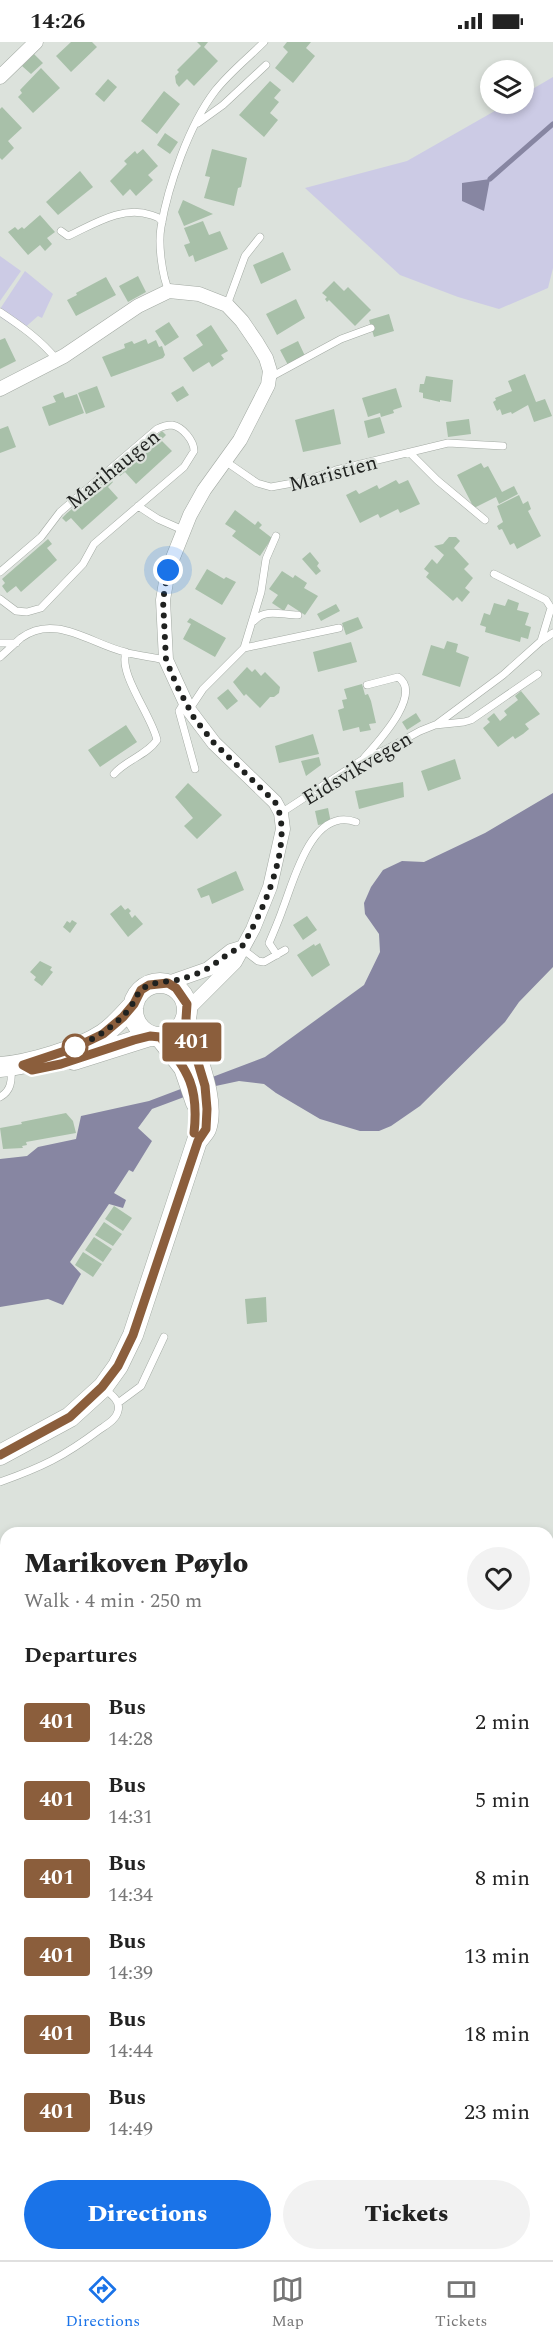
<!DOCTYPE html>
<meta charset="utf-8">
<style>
body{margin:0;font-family:Spectral,serif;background:#f2f2f2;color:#222;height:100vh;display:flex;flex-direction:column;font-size:22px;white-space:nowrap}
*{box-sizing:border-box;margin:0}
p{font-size:20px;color:#767676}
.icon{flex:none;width:33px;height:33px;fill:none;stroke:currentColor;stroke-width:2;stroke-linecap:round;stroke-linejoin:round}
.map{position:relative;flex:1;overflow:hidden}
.panel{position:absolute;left:0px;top:1485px;width:554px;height:734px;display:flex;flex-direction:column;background:#fff;border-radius:18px 18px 0 0;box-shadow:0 3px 9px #0003}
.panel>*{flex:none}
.badge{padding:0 12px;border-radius:4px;font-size:21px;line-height:39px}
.fabs{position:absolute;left:480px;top:18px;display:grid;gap:12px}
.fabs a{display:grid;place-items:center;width:54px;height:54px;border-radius:50%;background:#fff;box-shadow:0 3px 9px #0003;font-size:30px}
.you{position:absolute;width:30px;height:30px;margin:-15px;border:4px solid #fff;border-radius:50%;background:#1a73e8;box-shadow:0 0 0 9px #1a73e833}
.map>.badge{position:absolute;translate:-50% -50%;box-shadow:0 0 0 3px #fff}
h2{padding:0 24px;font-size:22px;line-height:54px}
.round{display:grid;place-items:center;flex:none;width:63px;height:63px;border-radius:32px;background:#f2f2f2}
.overview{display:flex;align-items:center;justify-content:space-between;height:102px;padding:0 24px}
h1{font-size:28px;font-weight:800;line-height:45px}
.button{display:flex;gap:12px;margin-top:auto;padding:12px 24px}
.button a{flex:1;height:69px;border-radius:36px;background:#1a73e8;color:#fff;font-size:24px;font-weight:800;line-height:69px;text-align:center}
.button a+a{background:#f2f2f2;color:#222}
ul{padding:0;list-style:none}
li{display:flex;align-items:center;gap:18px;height:78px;padding:0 24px}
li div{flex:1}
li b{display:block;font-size:22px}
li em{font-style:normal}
li .badge{min-width:66px;font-weight:700;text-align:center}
.status{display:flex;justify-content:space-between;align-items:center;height:42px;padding:0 30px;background:#fff;direction:ltr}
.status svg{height:16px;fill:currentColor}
.tabs{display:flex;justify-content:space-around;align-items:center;height:84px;border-top:2px solid #e0e0e0;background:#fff;font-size:16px;color:#767676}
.tabs a{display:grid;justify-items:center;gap:3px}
.tabs .selected{color:#1a73e8}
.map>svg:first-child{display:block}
.green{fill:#cccbe5}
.water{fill:#8786a2}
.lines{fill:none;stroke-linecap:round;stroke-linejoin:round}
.stream{stroke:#8786a2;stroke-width:5}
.building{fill:#a8c0a9}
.service-casing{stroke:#a3aaa3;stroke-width:8}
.minor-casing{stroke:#a3aaa3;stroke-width:15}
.secondary-casing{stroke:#a3aaa3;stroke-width:21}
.service{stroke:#fff;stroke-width:7}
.minor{stroke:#fff;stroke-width:14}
.secondary{stroke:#fff;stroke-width:20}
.line-casing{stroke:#fff;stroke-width:14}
.line{stroke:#8b5e3c;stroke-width:9}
.walk{stroke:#1f211f;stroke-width:6;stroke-dasharray:0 10.8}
.stop-dot{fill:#fff;stroke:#8b5e3c;stroke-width:3}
.labels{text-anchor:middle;stroke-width:4.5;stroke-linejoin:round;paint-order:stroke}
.street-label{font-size:21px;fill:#1f211f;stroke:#dce2dc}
</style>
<div class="status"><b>14:26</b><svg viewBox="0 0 49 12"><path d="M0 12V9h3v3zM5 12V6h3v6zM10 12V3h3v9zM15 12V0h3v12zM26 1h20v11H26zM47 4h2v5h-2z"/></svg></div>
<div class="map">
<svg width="553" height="2218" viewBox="0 0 553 2218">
<rect width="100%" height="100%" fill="#dce2dc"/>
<path class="green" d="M553,35V226L548,246L499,267L458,255L400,233L305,146L407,119L507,62H524V52Z
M0,214L21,229L0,259Z
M25,229L53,252L42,276L38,274L21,289L0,275V267Z
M553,1753V1978L548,1977V1758Z"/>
<path class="water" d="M490,137L484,169L462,159V141Z
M553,751V925L519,960L505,980L420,1064L391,1084L379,1089H360L320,1077L276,1051L264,1042L239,1039L211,1045L152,1067L138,1086L152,1099L133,1130L129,1128L114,1151L126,1158L123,1166L109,1162L70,1220L81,1232L63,1263L48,1257L0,1265V1117L27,1114L38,1105L76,1097L81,1074L149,1059L265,1015L364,943L380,910L379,892L365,872L364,861L371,845L383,828L402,819L424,820L485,791Z
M6,2195V2212H314L318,2218H0V2196Z"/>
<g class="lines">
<path class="stream" d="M490,137L553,82"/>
</g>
<path class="building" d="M71,0H92L97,5L71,30L56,14Z
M197,0H208L204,5L218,19L194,44L187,37L179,45L176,41L175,34L179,30L177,28L201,4Z
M287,0H311L306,6L315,14L293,41L275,26L288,10L283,5Z
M34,12L43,21L31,32L22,24Z
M41,26L60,46L33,71L18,55L22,51L20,48Z
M108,37L117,45L104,60L95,52Z
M270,39L281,48L274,56L279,60L270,71L278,78L264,95L239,73Z
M164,49L180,62L157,92L141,79Z
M2,65L22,86L8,99L14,106L2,118L0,116V67Z
M165,91L178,100L170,112L157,103Z
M143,107L158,124L148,133L153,138L136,154L130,147L123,154L110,139L127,122L124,119L135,109L137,112Z
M212,107L247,116L241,145L238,146L234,164L204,156L210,135L205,134Z
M80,129L93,145L58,173L46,160Z
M183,158L213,172L184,184L178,170Z
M40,173L55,190L47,196L52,202L45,209L40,203L28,213L8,190L15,185L18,188L22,185L24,187Z
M203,179L209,193L220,189L228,207L195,220L193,213L189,215L184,203L190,201L184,186Z
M283,210L291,228L261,242L253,223Z
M138,234L146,250L128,260L119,244Z
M106,235L116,253L76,274L67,258L77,253L76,251Z
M334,239L344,249L348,245L371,268L355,284L329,258L327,260L325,257L327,255L322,251Z
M296,257L305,276L277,293L266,272Z
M389,272L394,289L374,295L369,278Z
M169,280L179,295L165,304L155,289Z
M211,283L228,309L221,313L224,317L212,325L209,320L193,330L183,316L203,303L196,293Z
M5,296L16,319L0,327V298Z
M146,297L148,302L156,298L159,305L162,304L165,313L163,316L111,335L102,315L125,306L124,302L132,299L134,302Z
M298,299L305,314L288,323L280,308Z
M525,332L536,360L545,357L552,374L534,380L528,363L512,372L511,370L502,373L500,367L497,369L493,360L496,358L495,356L512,349L508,339Z
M426,334L453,338L451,360L440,358V360L423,356V351L419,350L420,342H424Z
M97,344L105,365L86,372L78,351Z
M183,344L189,353L177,360L171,351Z
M396,346L402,365L393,368L394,371L381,375L380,371L368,375L362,356Z
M63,350L65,356L77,352L84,371L49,384L42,365L56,360L53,354Z
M334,367L341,402L303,410L295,378Z
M380,375L385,391L368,396L364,379Z
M469,377L471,392L448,395L446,380Z
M8,384L16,405L0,411V387Z
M162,389L166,393L161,398L172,409L136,442L125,430L120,434L116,429Z
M481,421L484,426L488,424L502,450L514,444L518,452L499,462L496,455L474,466L457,433Z
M109,436L113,440L108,445L118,456L82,488L71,476L66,480L62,476L67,471Z
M396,438L399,442L408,438L420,462L400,471L398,467L380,476L378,472L360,481L346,453L356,448L359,452L377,443L379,447Z
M519,453L523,462L528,459L531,467L528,469L541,494L517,507L514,501L510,503L502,487L499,488L497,484L503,480L497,464Z
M235,468L255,483L258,479L262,483L259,486L272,496L260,514L232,494L236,489L225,482Z
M449,495H456L460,499L454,506L469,522L464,527L473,536L465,546L470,550L462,560L457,555L453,559L426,535L429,531L424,527L432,517L437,522L444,513L434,504L443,502Z
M48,497L52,502L47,506L57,518L21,550L16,544L7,551L2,544L5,541L2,537Z
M310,510L319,521L317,524L321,529L316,533L302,517Z
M207,527L224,537L226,535L236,540L222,563L195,547Z
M282,529L293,536L295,533L307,541L304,546L318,554L305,573L288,562L284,569L272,561L278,553L269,547Z
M508,557L519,561L517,568L529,571L525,583L531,585L528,597L521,595L520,600L485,590L486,585L480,583L484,571L490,573L494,561L505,564Z
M336,562L340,569L321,579L317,572Z
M358,575L363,586L346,593L342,581Z
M190,576L226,596L215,615L183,597L191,582L187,580Z
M447,599L458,602L456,610L469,615L460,645L422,633L431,603L444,607Z
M351,600L357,620L318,630L313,610Z
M247,625L252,630L255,627L261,634L265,630L280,645L279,651L274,655H270L260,666L246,652L244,654L233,640Z
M362,642L365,653L368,652L371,659L376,681L369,682L371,688L360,690L359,685L343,689L338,668L344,666L342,658L347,657L344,647Z
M228,647L238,659L227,668L217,656Z
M521,649L540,672L525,682L529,687L523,692L515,697L513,694L498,705L483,686L490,680L487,677L494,671L500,679L507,673L504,669L518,658L515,654Z
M416,671L421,679L407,688L402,680Z
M126,683L137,700L100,725L88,708Z
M313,692L319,712L279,721L275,704Z
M319,715L321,723L306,734L301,719Z
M455,717L461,737L428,749L421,729Z
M403,740L404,755L359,767L355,749Z
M188,741L222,773L197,797L184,784L193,776L175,755Z
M328,766L331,781L318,783L315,769Z
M236,829L244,848L212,862L209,853L201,856L197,847Z
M121,863L125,868L128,866L131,869L129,871L132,876L135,873L143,882L128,895L110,872Z
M307,874L317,888L303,898L293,883Z
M72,878L77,881L70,891L63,885L67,879L70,881Z
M320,901L330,923L312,935L297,913L314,902L315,904Z
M40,919L52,925L50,928L53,930L42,944L34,938L36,935L30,930Z
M66,1071L73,1079L76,1091L26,1100L27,1103L22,1104L23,1106L3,1107L0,1086L22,1082L21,1080Z
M114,1164L132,1176L123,1189L105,1177Z
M104,1180L122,1192L113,1204L95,1193Z
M94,1195L112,1207L103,1220L85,1208Z
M83,1210L102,1222L93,1235L75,1223Z
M266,1255L267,1280L247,1282L245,1257Z
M1,1979L6,1981V2002L0,1999Z
M553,2047V2079L548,2076V2054L549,2055Z
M318,2212H345V2213L321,2218Z
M357,2212H410L411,2218H359Z"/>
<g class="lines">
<g class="service-casing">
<path id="service" d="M198,81L223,63L266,23
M61,189L68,194C94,182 123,163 151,173C157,175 159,175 162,180
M169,249C162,234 158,202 161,185C168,144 189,83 215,49C229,31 248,16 264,0
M227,263L245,214L260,195
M0,270C21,284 41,298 57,318
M269,336L341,297L371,286
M410,411L437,438L485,478
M225,419L257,441L271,445L304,439L336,428L448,401L503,404
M138,464L158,477L183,488
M0,530L41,495L60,470L157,387C161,385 167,383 172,383C183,385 194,399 194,409L184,425L94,502L83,522L41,566L27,570L16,569L0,557
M254,579C265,566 282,573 298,573
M541,599L553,591
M0,601H16
M244,606L339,586
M0,615C7,609 14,602 21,596C55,571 91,602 125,610C138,614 153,615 166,618
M185,659L179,669L195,727
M189,668L203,647L244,606L261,550L266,517L276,494
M437,682L503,633L541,599L551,566L546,558L494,532
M364,716C376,702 424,652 398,635L367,643
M114,732C126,718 147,713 157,698C152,674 118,632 126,610
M281,771L362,718L385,708L420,689L435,683L464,680L471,678L538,632
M241,906L258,919L264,920L285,908
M277,913L269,901C274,889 279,878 283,866C294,838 312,764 356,780
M0,1055C11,1049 12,1039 11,1027
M118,1361L141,1344L164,1295
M0,1440C42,1425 63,1415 99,1388C106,1383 116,1378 118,1369C121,1359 111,1352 104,1347
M548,2191L553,2192
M549,2218L553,2212"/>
</g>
<g class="minor-casing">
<path id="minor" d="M0,35L36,0
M0,347L64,314L138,264L169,249L199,252L227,263L242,279L257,301L266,316L270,329L268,343L240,398L204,448L190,473L168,528L163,558L166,618L189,668L214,701L275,760L281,771L283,787L270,845L253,887L235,920L187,968
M168,941L208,927L231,909L241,906
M0,1861L6,1860"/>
</g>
<g class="secondary-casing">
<path id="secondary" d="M133 968a27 27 0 1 1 54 0a27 27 0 1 1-54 0Z
M160,995L184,1026L196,1061
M74,1018L150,994
M0,1025C28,1023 79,1008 103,992C115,984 125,972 134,962
M0,1413L70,1375L103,1345L118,1324L133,1293L197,1099C200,1095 204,1091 206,1087C217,1057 192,1007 186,977
M0,1953L6,1956
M548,2142L553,2141"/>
</g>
<use href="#service" class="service"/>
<use href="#minor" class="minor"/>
<use href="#secondary" class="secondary"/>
</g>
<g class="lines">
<g class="line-casing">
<path id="line" d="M0,1413L70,1375L102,1345L118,1324L133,1293L198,1099L206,1087L207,1067L205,1044L190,994L186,977L187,962L176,946L168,941L149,943L141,948L134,962L123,975L103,992L74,1006L23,1023L32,1028L61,1022L134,998L150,994L160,995C189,1028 199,1047 194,1091"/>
</g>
<use href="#line" class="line"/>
<path class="walk" d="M75,1005L74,1006C95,996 114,986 129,967C134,961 136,953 141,948C152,938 171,941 185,936C193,933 203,930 210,925C221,918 228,910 241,906C262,873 296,798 275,760L214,701L194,676L177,644L166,618L163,558L168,528"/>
</g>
<circle class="stop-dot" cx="75" cy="1005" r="12"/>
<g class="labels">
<g class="street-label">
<text transform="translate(113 427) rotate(-39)" y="7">Marihaugen</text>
<text transform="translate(333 431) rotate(-15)" y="7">Maristien</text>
<text transform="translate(357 726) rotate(-31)" y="7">Eidsvikvegen</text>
</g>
</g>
</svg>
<div class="fabs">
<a><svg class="icon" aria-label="layers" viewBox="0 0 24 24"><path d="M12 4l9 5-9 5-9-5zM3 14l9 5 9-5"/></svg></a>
</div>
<div class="you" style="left:168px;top:528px"></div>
<b class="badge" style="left:192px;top:1000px;background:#8b5e3c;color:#fff">401</b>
<section class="panel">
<div class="overview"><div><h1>Marikoven Pøylo</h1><p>Walk · 4 min · 250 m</p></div><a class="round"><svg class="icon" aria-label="heart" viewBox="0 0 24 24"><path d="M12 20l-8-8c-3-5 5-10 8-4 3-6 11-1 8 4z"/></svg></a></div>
<h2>Departures</h2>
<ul>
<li><span class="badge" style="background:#8b5e3c;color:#fff">401</span><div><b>Bus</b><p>14:28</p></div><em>2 min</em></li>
<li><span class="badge" style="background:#8b5e3c;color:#fff">401</span><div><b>Bus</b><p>14:31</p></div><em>5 min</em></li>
<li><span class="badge" style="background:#8b5e3c;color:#fff">401</span><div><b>Bus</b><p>14:34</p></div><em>8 min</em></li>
<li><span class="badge" style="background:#8b5e3c;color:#fff">401</span><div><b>Bus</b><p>14:39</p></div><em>13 min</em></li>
<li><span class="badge" style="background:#8b5e3c;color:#fff">401</span><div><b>Bus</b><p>14:44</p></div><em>18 min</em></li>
<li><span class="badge" style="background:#8b5e3c;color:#fff">401</span><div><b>Bus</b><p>14:49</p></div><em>23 min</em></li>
</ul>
<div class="button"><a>Directions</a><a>Tickets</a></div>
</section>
</div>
<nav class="tabs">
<a class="selected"><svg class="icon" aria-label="directions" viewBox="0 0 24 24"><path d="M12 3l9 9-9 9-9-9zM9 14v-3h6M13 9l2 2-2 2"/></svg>Directions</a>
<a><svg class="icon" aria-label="map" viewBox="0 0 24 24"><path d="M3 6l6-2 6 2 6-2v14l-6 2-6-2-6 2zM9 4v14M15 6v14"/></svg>Map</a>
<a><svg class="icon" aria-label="tickets" viewBox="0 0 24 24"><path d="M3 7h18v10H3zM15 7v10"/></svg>Tickets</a>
</nav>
